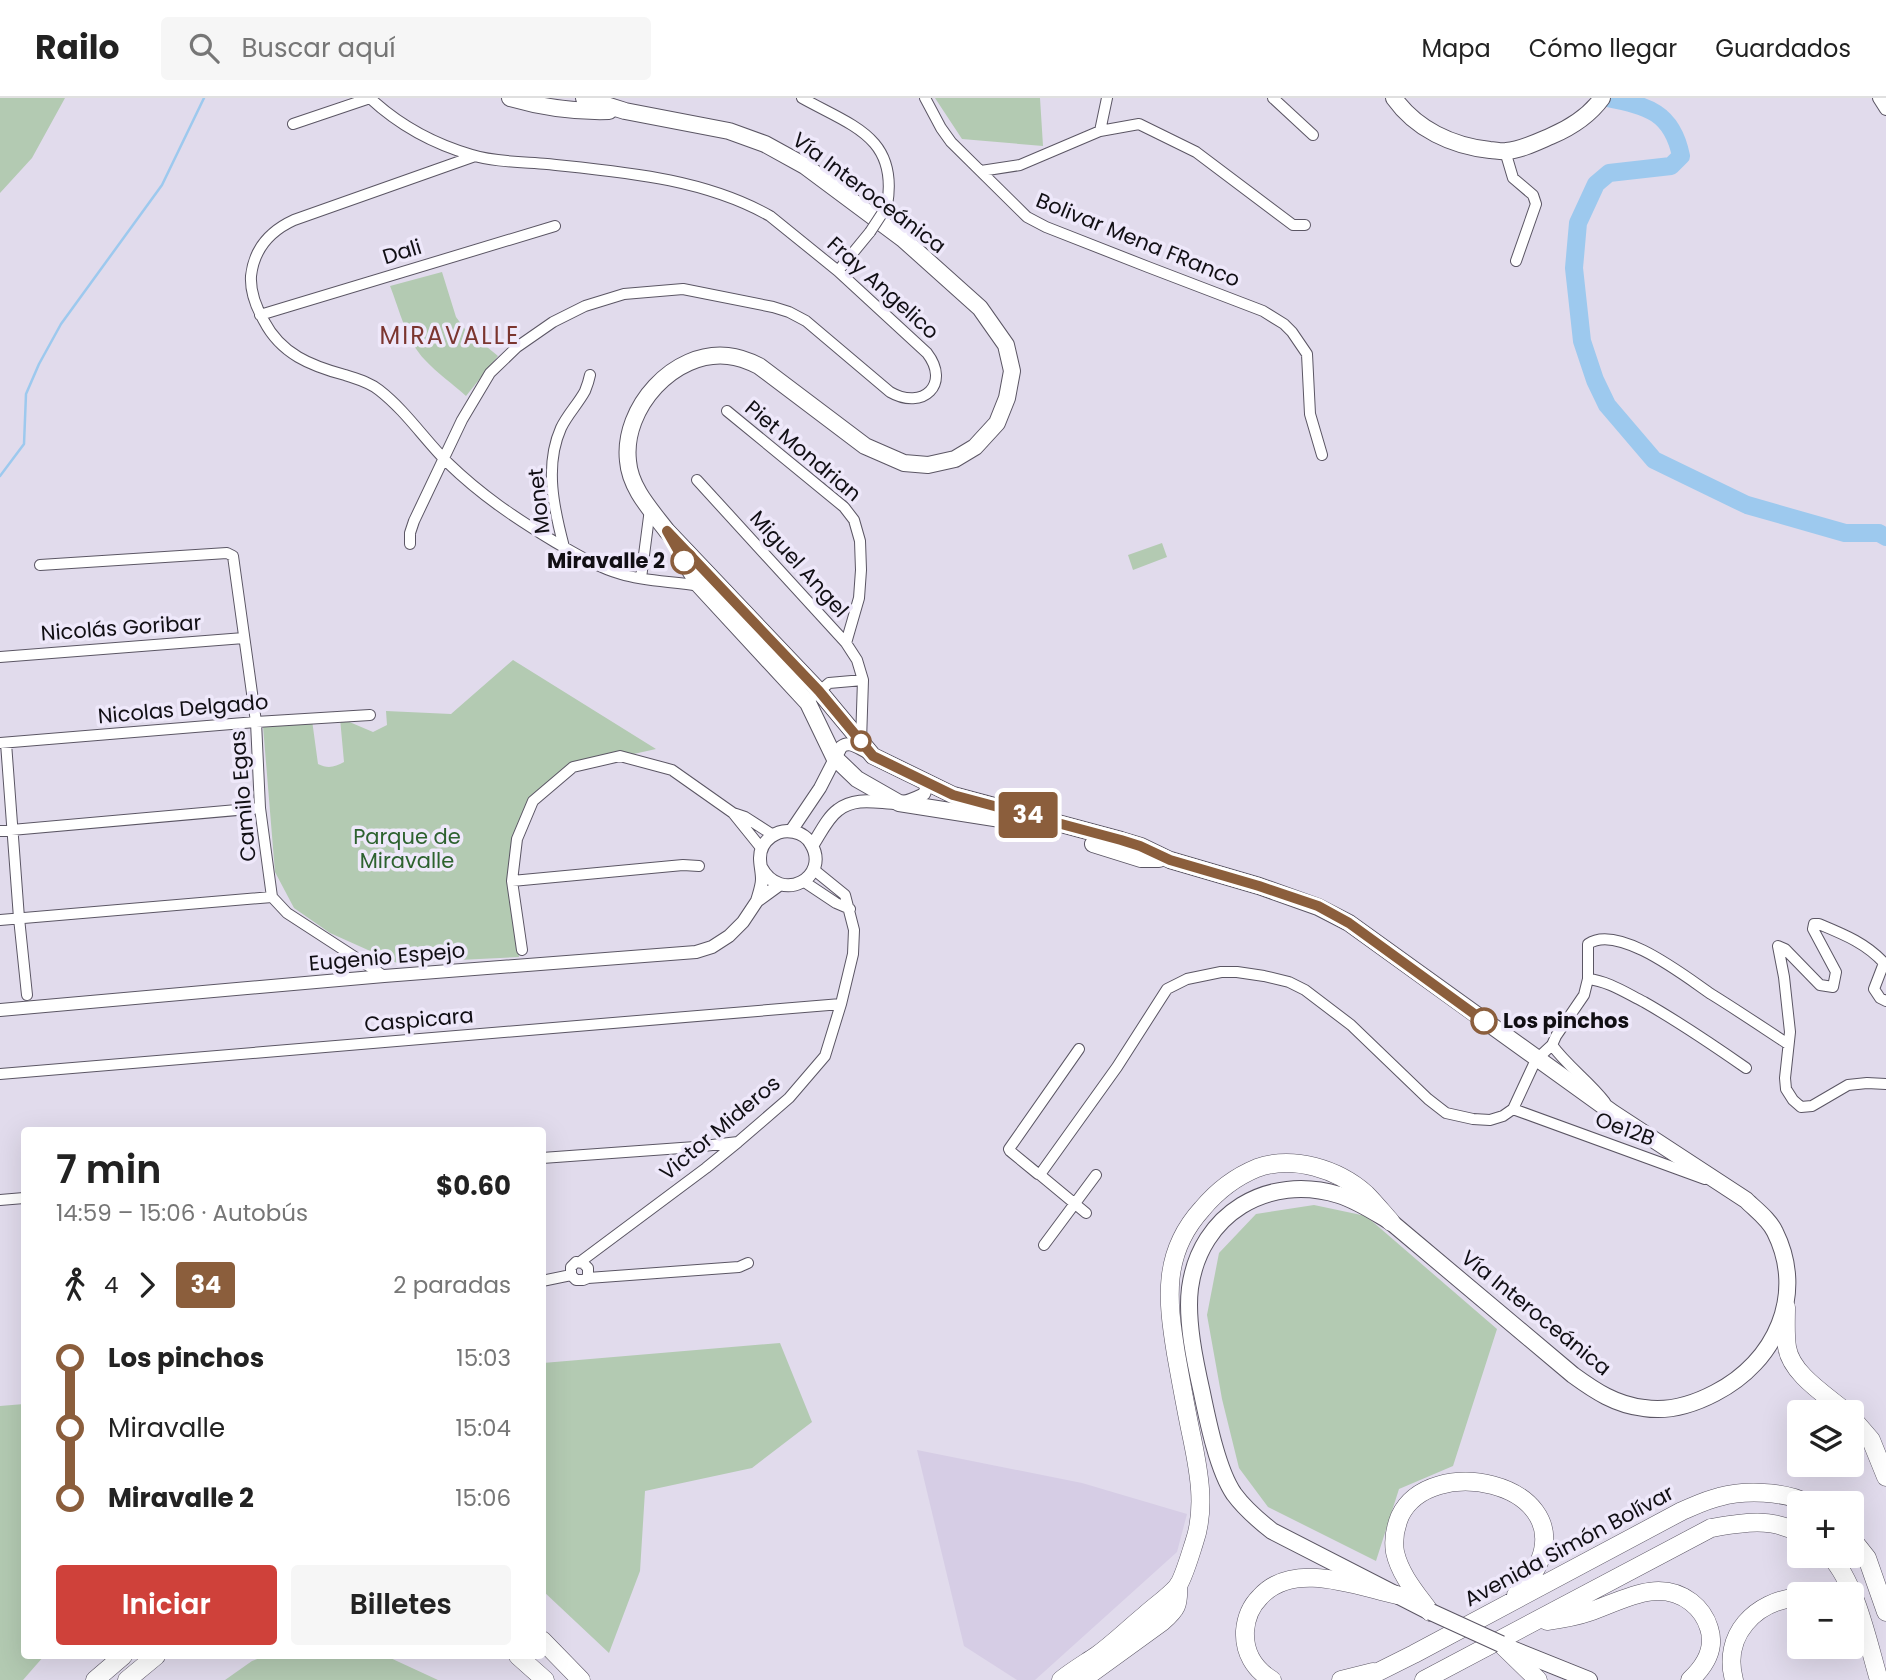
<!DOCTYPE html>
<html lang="es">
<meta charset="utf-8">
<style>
body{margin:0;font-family:Poppins,sans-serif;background:#f6f6f6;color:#222;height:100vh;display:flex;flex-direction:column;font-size:26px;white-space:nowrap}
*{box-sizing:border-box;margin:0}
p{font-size:23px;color:#767676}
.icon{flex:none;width:38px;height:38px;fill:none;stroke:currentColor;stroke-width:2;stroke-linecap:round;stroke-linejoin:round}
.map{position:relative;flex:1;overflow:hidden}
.sheet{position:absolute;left:21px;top:1029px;width:525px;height:532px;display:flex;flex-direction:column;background:#fff;border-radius:7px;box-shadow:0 7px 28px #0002}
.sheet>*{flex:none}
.badge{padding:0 14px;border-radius:5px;font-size:24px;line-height:46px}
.fabs{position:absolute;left:1787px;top:1302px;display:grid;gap:14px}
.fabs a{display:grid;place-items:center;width:77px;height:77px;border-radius:7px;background:#fff;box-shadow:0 7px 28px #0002;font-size:35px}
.map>.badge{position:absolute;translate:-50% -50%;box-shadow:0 0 0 4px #fff}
.legs{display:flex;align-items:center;gap:10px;height:77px;padding:0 35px;font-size:23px}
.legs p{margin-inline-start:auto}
.head{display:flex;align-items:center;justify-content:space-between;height:119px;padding:0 35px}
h1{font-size:38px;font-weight:600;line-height:52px}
.primary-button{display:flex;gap:14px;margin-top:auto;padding:14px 35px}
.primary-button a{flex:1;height:80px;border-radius:7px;background:#cf413a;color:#fff;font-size:28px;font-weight:600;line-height:80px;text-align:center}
.primary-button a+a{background:#f6f6f6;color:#222}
ul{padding:0 35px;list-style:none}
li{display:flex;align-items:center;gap:24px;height:70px;font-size:26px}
li i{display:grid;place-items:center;width:10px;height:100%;margin:0 9px;background:currentColor}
li i::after{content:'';width:18px;height:18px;margin:-9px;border:5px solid;border-radius:50%;background:#fff}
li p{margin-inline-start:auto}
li:first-child i{background:linear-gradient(#0000 50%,currentColor 0)}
li:last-child i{background:linear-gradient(currentColor 50%,#0000 0)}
header{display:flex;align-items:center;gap:42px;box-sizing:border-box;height:98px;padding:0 35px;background:#fff;border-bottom:2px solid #e0e0e0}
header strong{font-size:33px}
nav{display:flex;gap:38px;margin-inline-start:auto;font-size:24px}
.search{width:490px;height:63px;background:#f6f6f6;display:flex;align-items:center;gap:18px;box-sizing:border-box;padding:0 24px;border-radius:7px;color:#767676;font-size:26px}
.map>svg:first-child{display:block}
.built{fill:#d6cde5}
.green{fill:#b3cab2}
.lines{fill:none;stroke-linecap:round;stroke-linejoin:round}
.stream{stroke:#9dc9ee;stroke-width:2.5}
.river{stroke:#9dc9ee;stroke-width:18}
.minor-casing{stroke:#5b5664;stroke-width:12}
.tertiary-casing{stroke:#5b5664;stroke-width:14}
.primary-casing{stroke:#5b5664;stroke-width:18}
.trunk-casing{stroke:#5b5664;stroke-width:19}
.minor{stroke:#fff;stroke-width:10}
.tertiary{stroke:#fff;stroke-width:12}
.primary{stroke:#fff;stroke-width:16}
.trunk{stroke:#fff;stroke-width:18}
.minor-bridge-casing{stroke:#5b5664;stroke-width:12;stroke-linecap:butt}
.primary-bridge-casing{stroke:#5b5664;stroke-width:18;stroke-linecap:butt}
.minor-bridge{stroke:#fff;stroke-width:10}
.primary-bridge{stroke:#fff;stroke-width:16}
.line-1-casing{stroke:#fff;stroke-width:16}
.line-1{stroke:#8b5e3c;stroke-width:10}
.stop-1-dot{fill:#fff;stroke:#8b5e3c;stroke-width:3.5}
.labels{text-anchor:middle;stroke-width:7;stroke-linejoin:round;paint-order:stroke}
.street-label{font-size:21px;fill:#110f14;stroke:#eee8fa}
.stop-label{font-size:21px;font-weight:bold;fill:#110f14;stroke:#eee8fa;text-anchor:end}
.park-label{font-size:21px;fill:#2d622f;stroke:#eee8fa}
.quarter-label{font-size:24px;letter-spacing:2px;fill:#7b352f;stroke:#eee8fa}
</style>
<header>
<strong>Railo</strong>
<div class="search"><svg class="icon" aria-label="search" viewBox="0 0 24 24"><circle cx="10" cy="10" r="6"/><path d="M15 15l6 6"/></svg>Buscar aquí</div>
<nav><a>Mapa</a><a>Cómo llegar</a><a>Guardados</a></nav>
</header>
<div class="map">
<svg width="1886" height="1582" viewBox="0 0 1886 1582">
<rect width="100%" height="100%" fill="#e1dbec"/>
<path class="built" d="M917,1352L1082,1385L1187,1416L1177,1454L1035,1582H1017L964,1548Z"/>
<path class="green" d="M0,0H65L32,60L0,95Z
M935,0H1040L1043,48L962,41Z
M442,174L456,219L465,231L498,258L466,298C453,286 437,275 425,262C406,242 400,213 390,188Z
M1162,445L1167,459L1133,472L1128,457Z
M513,562L656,651L575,669L536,700L517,739L510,783L519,859L397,865L330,835L294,810L275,774L263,628L312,622L318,666C328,671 335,669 344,664L340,620L373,634L387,627L386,613L451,616Z
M1314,1107L1366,1118L1497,1231L1453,1368L1399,1391L1376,1463L1268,1409L1239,1370L1222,1301L1207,1217L1219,1155L1256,1116Z
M780,1245L812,1324L752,1370L645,1393L640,1473L609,1555L543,1493V1265Z
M24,1306V1558H44L23,1582H0V1308Z
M265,1558H386L438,1582H225L252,1563Z"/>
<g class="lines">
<path class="stream" d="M0,378L24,346L26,296L39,266L61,226L162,87L204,0"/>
<path class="river" d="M1607,0C1648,8 1672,14 1681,58L1671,68L1609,75L1596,86L1578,125L1574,170L1582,243L1595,282L1607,307L1654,362L1747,407L1845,435H1879L1886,439"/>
<g class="minor-casing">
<path id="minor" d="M370,0C399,27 434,46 472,57C493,64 524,64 547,66C622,74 703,80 770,118L838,173L927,255C951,286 923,313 890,294L806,223L789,214L773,209L683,191L624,196L585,208L553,224L517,249L490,275L462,322L414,423L410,435V446
M802,0C852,28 899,39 887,108
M925,0L941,30L951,44L1027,119L1046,129L1148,169L1263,213L1284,226L1292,234L1307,256L1310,316L1322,357
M1273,0L1313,37
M293,26L370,0
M1100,33L1107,0
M1505,53L1513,80L1533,97L1536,106L1516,163
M475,58L294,122C270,133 254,151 251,178C250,195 256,209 264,223C281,256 311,268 345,277C357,281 369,284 379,292C406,313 424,341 448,365C481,397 515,420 555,444C576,456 597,469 621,476C647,484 674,483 700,488
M981,73L1020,67L1100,33L1139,26L1196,54L1293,127H1305
M838,173L870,134
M260,217L555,128
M727,313L844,409L854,422L860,443L861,472L859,500L846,545
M697,382L846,545L857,562L863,582L861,643
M564,449C554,411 544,368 561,330C567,317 578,306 585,293C587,288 589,282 590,277
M40,467L227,455L233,458L256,624L260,710L272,799L287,815L384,878
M641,480L650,411
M0,559L244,540
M814,598L829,585L863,582
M0,645L256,624L370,617
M6,645L19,820L27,897
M733,715L762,751
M0,733L260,710
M512,783L683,767L699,768
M803,783L836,805L850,811
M0,822L272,799
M522,852L512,783L517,741L533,703L573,669L620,658L672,672L733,715L745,719L773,737
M1588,881C1608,883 1626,895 1644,904C1679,924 1713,947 1746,970
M1886,903L1880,900L1874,891L1884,865C1866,845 1843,836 1819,826H1814L1813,831L1836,874L1833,889L1820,887L1785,851L1778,848L1784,879L1790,934L1785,980L1786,991L1793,1002L1801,1009L1812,1008L1848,987L1867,985L1886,986
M1552,947C1567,968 1589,983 1605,1004
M1079,951L1009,1051L1010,1053L1038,1076L1041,1075L1117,969L1167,891L1187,881L1221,874H1237L1264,878L1289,884L1305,892L1351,927L1428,1001L1446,1015L1473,1021L1490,1022L1503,1018L1513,1011
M0,976L841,906
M1513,1011L1533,968L1538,960L1552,947L1556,938L1584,897L1588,881V846C1618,825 1686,879 1711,896C1737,912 1762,929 1788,946
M1513,1011L1705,1081
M542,1060L695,1049L738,1044
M1039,1076L1086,1115
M0,1102L24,1100
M1044,1147L1096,1077
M580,1164L706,1070L738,1044L789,1000L825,958L841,906L853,856L854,832L845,797L813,771
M588,1180L739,1169L748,1165
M542,1183L571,1177L576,1182H583L588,1180V1170L583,1165L576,1164L571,1169V1177"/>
</g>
<g class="tertiary-casing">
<path id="tertiary" d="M1879,0L1886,11
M791,733L820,690L841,649C850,642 858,650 867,654
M812,748C820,736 827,720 838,712C856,698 878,705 898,705C907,704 916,700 924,696L928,686
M757,803C759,796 762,788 762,781C762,774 760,767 760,760C760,742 778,730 794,734C801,735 808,740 811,746C831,779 781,807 761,769
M0,912L384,878L696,854L712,849L729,838L743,824L757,803L779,787"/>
</g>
<g class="primary-casing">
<path id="primary" d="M510,0C541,9 576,14 609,13
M584,0L625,13L729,33L765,46L805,68L903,141L980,210L1006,247L1012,273L1007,300L997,325L975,349L955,361L928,367L904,365L865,348L759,268C749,263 739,259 728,258C674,252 622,310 628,363C630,390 651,412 667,433L819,593L873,658L953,697L1121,742L1141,748L1170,762L1259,788L1318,809L1349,825L1613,1015L1746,1102C1756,1112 1769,1121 1775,1134C1806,1196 1776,1264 1715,1295C1694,1306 1669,1314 1644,1310C1616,1307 1595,1293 1573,1277L1391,1124C1374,1114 1358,1103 1339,1097C1268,1075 1200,1116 1190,1190C1186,1222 1195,1264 1202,1295C1208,1324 1218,1373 1234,1396C1245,1411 1258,1422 1272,1433L1430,1514
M1394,0C1416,31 1452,48 1490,52C1495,52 1501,54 1506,53C1521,52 1537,44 1551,38C1572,29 1589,18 1602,0
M680,456L699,487L808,605L834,659L857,681L899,705L1007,722
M1093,746L1141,761H1159
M1507,1549L1589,1582"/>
</g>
<g class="trunk-casing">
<path id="trunk" d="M1786,1209C1786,1222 1785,1236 1787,1249C1791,1276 1826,1297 1846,1314
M1852,1320L1871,1342L1886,1379
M1852,1441L1867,1460L1886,1514
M1830,1458C1856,1485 1868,1545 1879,1582
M1430,1514C1417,1496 1400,1477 1395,1454C1393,1442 1395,1430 1400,1418C1430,1355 1570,1384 1540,1462C1535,1476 1525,1486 1516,1497
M1547,1523C1561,1521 1575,1519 1589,1514C1622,1503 1658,1479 1691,1504C1700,1511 1706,1520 1709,1530C1716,1551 1705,1568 1690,1582
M542,1542L581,1582
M1502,1547L1538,1582
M518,1558L545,1582
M95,1582L123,1558
M127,1582L156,1558
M1061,1582C1072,1573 1084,1566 1096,1558C1113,1546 1129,1530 1145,1517C1155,1508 1168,1499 1177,1489C1183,1482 1191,1454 1194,1445C1206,1411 1199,1374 1192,1340C1186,1312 1181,1284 1176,1256C1167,1201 1162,1155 1202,1111C1217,1093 1235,1079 1257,1070C1293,1057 1338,1071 1366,1096C1375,1105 1383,1115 1391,1124
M1082,1582L1162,1524C1177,1511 1179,1507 1178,1487
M1272,1582C1254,1571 1244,1554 1245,1533C1246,1520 1251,1508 1260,1499C1293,1462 1356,1488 1397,1497
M1341,1582L1373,1574
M1362,1582L1414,1556L1682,1413C1694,1408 1706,1402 1719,1399C1744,1392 1784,1393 1807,1405
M1424,1582L1711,1430C1741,1425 1771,1419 1799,1435
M1734,1582C1722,1537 1755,1503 1799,1499"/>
</g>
<use href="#minor" class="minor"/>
<use href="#tertiary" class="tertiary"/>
<use href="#primary" class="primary"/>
<use href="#trunk" class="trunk"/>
<g class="minor-bridge-casing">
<path id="minor-bridge" d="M870,134L887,108"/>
</g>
<g class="primary-bridge-casing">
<path id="primary-bridge" d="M1431,1514L1501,1546"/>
</g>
<use href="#minor-bridge" class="minor-bridge"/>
<use href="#primary-bridge" class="primary-bridge"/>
</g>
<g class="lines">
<g class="line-1-casing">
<path id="line-1" d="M684,463L667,433L819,593L873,658L953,697L1121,742L1140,748L1170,762L1259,788L1318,808L1349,825L1484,923"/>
</g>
<use href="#line-1" class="line-1"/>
</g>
<g class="stop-1-dot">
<circle cx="684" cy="463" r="12"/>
<circle cx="861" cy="643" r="9"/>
<circle cx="1484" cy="923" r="12"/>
</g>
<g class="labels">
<g class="street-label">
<text transform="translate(869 95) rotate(37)" y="7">Vía Interoceánica</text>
<text transform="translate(1138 142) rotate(22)" y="7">Bolivar Mena FRanco</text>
<text transform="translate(402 154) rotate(-17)" y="7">Dali</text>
<text transform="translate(883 190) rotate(42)" y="7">Fray Angelico</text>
<text transform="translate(803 353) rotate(40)" y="7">Piet Mondrian</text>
<text transform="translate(539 403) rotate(-96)" y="7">Monet</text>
<text transform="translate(799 466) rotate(48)" y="7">Miguel Angel</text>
<text transform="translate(121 530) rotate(-4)" y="7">Nicolás Goribar</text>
<text transform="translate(183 611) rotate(-5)" y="7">Nicolas Delgado</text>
<text transform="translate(243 698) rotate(-95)" y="7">Camilo Egas</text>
<text transform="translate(387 859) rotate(-5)" y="7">Eugenio Espejo</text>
<text transform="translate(419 922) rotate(-5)" y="7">Caspicara</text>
<text transform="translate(720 1030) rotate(-40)" y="7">Victor Mideros</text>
<text transform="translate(1625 1031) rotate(20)" y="7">Oe12B</text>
<text transform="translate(1536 1215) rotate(39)" y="7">Vía Interoceánica</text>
<text transform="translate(1569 1448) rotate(-28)" y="7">Avenida Simón Bolívar</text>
</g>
<g class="stop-label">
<text x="665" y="470">Miravalle 2</text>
<text x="1503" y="930" text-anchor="start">Los pinchos</text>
</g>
<g class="park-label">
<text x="407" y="746">Parque de<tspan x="407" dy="24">Miravalle</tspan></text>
</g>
<g class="quarter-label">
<text x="450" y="246">MIRAVALLE</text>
</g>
</g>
</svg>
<div class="fabs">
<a><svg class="icon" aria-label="layers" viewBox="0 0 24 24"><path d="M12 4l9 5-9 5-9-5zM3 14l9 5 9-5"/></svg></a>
<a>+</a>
<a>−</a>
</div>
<b class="badge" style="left:1028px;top:717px;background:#8b5e3c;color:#fff">34</b>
<section class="sheet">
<div class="head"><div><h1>7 min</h1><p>14:59 – 15:06 · Autobús</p></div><b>$0.60</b></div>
<div class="legs"><svg class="icon" aria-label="walk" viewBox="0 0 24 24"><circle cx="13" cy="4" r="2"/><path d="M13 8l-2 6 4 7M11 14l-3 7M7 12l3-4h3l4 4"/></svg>4<svg class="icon" aria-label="forward" viewBox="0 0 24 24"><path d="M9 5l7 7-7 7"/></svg><b class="badge" style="background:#8b5e3c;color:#fff">34</b><p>2 paradas</p></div>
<ul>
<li><i style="color:#8b5e3c"></i><b>Los pinchos</b><p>15:03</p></li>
<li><i style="color:#8b5e3c"></i><span>Miravalle</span><p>15:04</p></li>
<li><i style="color:#8b5e3c"></i><b>Miravalle 2</b><p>15:06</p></li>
</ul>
<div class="primary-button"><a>Iniciar</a><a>Billetes</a></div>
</section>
</div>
